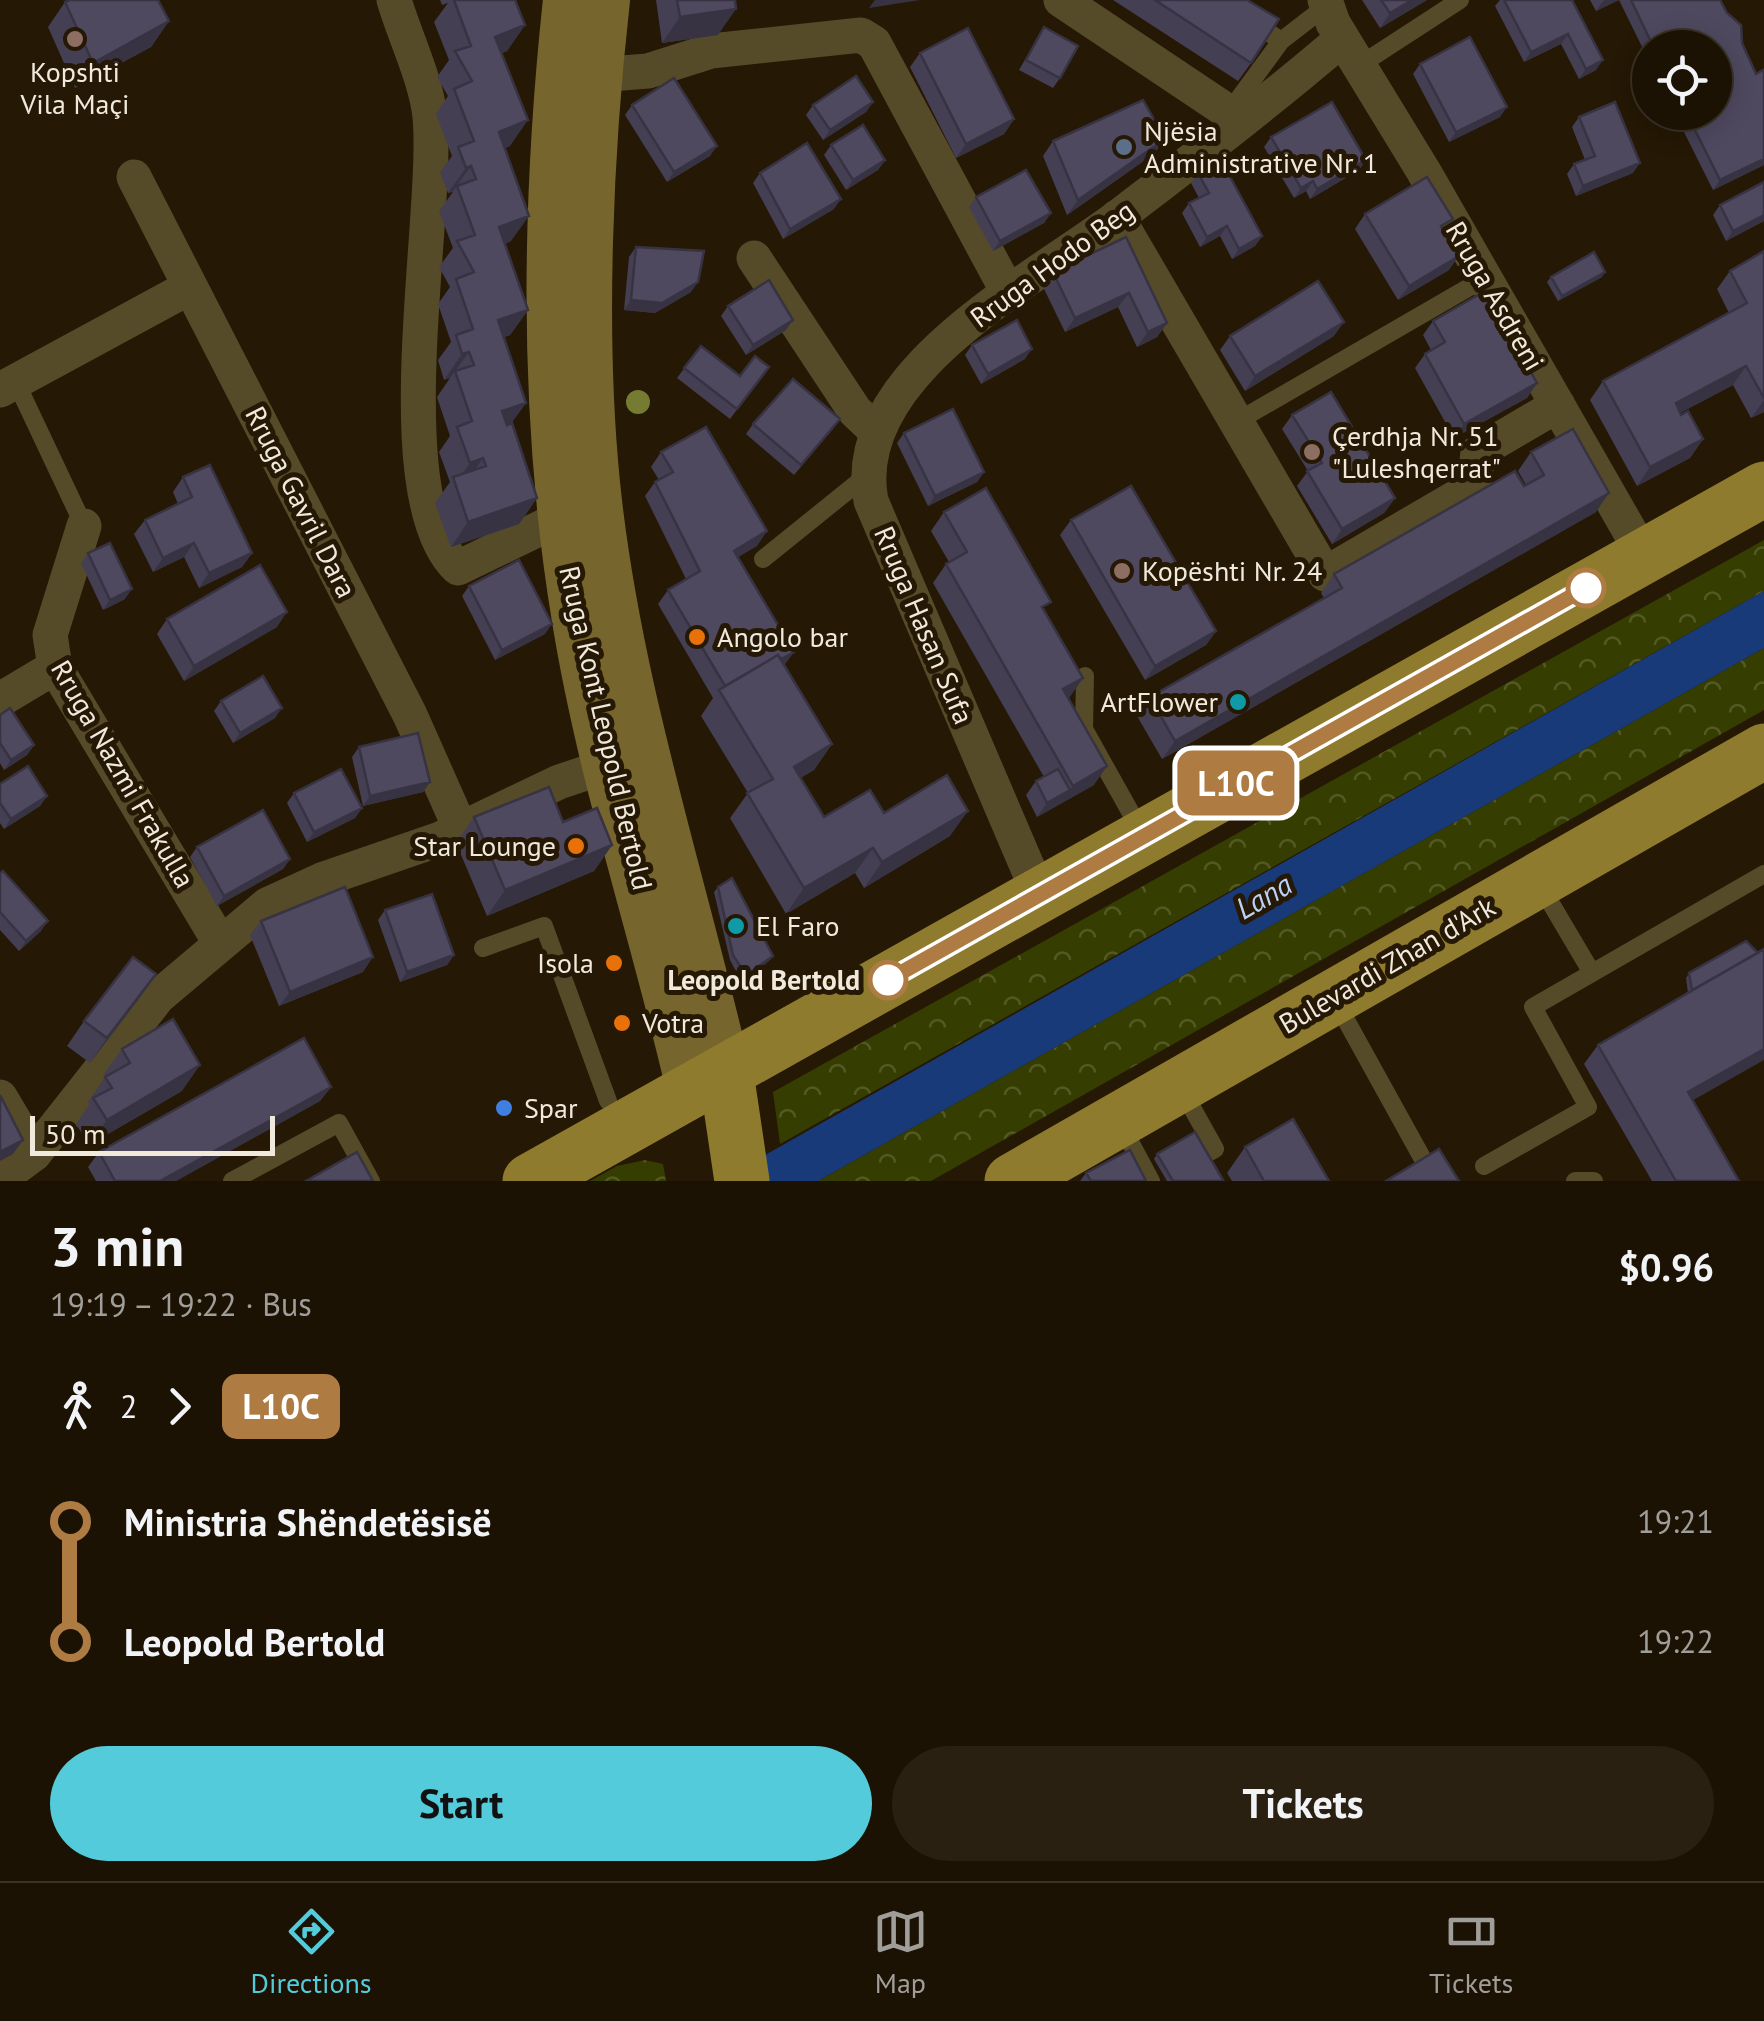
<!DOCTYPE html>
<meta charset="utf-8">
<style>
body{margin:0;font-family:"PT Sans",sans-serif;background:#292012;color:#f1f3f6;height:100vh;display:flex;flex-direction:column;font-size:38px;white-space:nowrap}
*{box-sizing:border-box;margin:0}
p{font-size:32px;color:#a09e9a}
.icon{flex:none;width:55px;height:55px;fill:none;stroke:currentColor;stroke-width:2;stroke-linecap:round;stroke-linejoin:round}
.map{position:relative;height:1181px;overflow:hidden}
.drawer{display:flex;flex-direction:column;background:#1c1203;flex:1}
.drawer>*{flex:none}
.badge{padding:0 20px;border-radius:15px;font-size:35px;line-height:65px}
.controls{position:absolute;left:1632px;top:30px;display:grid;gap:20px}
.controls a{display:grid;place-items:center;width:100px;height:100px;border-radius:50%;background:#1c1203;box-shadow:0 5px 25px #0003,0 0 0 2px #3a3225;font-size:50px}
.scale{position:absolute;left:30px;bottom:25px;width:245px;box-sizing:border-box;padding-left:10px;border:5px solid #f1e9dc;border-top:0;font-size:28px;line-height:35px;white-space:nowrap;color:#f1e9dc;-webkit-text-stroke:8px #251804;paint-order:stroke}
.map>.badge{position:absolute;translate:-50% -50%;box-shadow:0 0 0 5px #fff}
.legs{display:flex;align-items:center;gap:15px;height:110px;padding:0 50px;font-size:32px}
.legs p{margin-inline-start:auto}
.head{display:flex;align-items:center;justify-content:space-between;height:170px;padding:0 50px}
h1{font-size:55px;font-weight:800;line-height:75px}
.button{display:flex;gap:20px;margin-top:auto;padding:20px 50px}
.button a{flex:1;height:115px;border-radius:60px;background:#53cbda;color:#111;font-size:40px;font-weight:800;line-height:115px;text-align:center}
.button a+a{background:#292012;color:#f1f3f6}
ul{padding:0 50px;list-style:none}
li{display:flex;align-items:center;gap:35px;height:120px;font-size:38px}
li i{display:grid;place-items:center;width:15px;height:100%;margin:0 12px;background:currentColor}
li i::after{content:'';width:25px;height:25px;margin:-12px;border:8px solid;border-radius:50%;background:#1c1203}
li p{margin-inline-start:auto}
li:first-child i{background:linear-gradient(#0000 50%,currentColor 0)}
li:last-child i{background:linear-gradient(currentColor 50%,#0000 0)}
.tab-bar{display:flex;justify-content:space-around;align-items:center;height:140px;border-top:2px solid #3a3225;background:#1c1203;font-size:28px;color:#a09e9a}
.tab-bar a{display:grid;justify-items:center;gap:5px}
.tab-bar .current{color:#53cbda}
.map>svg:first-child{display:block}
.forest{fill:url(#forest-crowns)}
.water{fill:#183a79}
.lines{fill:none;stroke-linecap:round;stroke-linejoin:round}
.service{stroke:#554b29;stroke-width:18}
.minor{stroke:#554b29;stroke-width:35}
.secondary{stroke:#76662d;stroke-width:50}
.primary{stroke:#8f7b2e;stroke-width:55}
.tree{fill:#757b31}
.wall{fill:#443f53}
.shaded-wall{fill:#373343}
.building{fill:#4f4960;stroke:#373343;stroke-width:2.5}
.line-1-casing{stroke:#fff;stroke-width:22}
.line-1{stroke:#ae7c43;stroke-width:15}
.education-dot{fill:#8d6e63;stroke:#251804;stroke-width:4}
.service-dot{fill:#5c6f8a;stroke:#251804;stroke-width:4}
.stop-1-dot{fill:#fff;stroke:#ae7c43;stroke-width:5}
.food-dot{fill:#e8710a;stroke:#251804;stroke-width:4}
.culture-dot{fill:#0f9aa8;stroke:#251804;stroke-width:4}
.shop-dot{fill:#3f7fe0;stroke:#251804;stroke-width:4}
.labels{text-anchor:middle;stroke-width:10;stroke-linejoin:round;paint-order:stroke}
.poi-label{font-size:28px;fill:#f1e9dc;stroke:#251804;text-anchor:start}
.street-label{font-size:28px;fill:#f1e9dc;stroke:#251804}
.stop-label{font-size:28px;font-weight:bold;fill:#f1e9dc;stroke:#251804;text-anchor:end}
.water-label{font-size:30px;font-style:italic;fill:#bbd1f7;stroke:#251804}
</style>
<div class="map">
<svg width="1764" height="1181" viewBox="0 0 1764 1181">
<defs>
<pattern id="forest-crowns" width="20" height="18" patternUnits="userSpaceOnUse" patternTransform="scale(2.5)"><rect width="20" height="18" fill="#353d00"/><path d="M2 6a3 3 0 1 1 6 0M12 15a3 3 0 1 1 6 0" fill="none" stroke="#535925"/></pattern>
</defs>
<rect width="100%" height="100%" fill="#251804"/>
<path class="forest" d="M1764,540V591L780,1144L773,1092Z
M1764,648V710L931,1181H818Z
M645,1160L663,1164L666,1181H590L617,1166Z"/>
<path class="water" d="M1764,591V648L818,1181H719Z"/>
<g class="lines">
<path class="service" d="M1223,0L1281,41L1325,7
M1360,65L1460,0
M1229,112L1281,41
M16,382L84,526
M1236,422L1485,278
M763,559L866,476
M1085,676L1084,729L1141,831
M1540,885L1592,973
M483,948L544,926L608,1101
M1336,1002L1435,1181
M1181,1088L1215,1149L1202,1156
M1121,1125L1151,1181
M1484,1166L1588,1107L1533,1007L1764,874
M232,1181L339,1123L371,1181
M1575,1181H1594"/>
<path class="minor" d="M394,0C405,37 426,79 430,117C439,217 383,498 458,568L561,518
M1061,0L1242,121
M1325,0L1333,23L1424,172L1644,556
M597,75L648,71L711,51L861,35L874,43L1009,294
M134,177L410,715L461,830
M1117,217L1325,574L1474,487L1478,452L1558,405
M754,258L855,411L876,431
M0,390L190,287
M84,526L50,635L55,667L219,941
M0,700L55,667
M1039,894L871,501C846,373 1037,279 1122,214C1196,157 1271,100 1342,39
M0,1097L34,1154
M0,1179L34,1154L158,997L267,905L324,879L440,839L559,782L610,765"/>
<path class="secondary" d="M568,0C546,205 543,416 577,620C603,780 656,935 692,1092
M605,0C588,150 580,333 595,483C615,683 681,878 726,1073"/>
<path class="primary" d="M726,1073L742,1181
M530,1181L1764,489
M1012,1181L1764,751"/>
</g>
<circle class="tree" cx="638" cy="402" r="12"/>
<path class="wall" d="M440,0H515L525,25L507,51L502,53L510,146L505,148L511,241L505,244L528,310L510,335L504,337L526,403L511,423L537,498L519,524L451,547L435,503L450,482L439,452L450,436L437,397L450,378L444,380L438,360L451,342L438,304L450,287L439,267L453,248L439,211L453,192L448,193L440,172L452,156L436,114L448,96L437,77L449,60L434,22L448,3L442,5Z
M656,0H735L718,35L662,43Z
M1113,0H1247L1251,63L1238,81Z
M1362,0H1427L1380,28Z
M1500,0H1572L1596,70L1579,79L1561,44L1524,62L1495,6Z
M1590,0H1619L1596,11Z
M1619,0H1720L1756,74L1764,72V165L1713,190L1674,112H1715V48H1650V63Z
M65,2L169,21L151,47L75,88L48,27Z
M1044,27L1060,78L1053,88L1019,70Z
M920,53L1014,119L1004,134L956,158L910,67Z
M1420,64L1500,117L1449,142L1413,74Z
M873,102L866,112L823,140L806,115L813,105Z
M632,105L710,156L667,182L625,115Z
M1579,117L1633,173L1576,196L1567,174L1574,164L1585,160L1572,127Z
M1271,137L1366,160L1359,170L1310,199L1306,191L1294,198L1264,147Z
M1053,141L1155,153L1067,215L1043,156Z
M831,145L885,160L878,170L846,190L824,155Z
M760,173L834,209L783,239L753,183Z
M1198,173L1262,236L1255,246L1232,259L1220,236L1200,247L1182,213L1189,203L1199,198L1191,183Z
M1764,182V221L1726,241L1713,215L1720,205Z
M976,197L1051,213L1044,223L993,251L969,207Z
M1365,214L1449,270L1398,300L1355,229Z
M1126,237L1167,323L1157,337L1137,347L1118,307L1065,332L1043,287L1053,272Z
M636,247L691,292L655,313L624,310L629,257Z
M1764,251V412L1751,418L1733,385L1680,413L1703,439L1690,458L1637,486L1590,400L1603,381L1729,313L1717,289L1730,271Z
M1551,277H1602L1558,301L1547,282Z
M728,306L786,330L746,355L721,316Z
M1433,321L1537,383L1527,398L1454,438L1415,368L1425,354L1431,350L1423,335Z
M1230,336H1334L1245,391L1220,350Z
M972,345L1025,359L981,384L965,355Z
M701,346L740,376L769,367L730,419L677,378Z
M1292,415L1395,498L1384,513L1332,544L1297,486L1308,471L1282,429Z
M753,424L833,429L794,475L746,434Z
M904,433L984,472L977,482L928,506L897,443Z
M661,452L757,546L737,557L794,652L784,665L832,744L814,770L800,778L824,817L884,813L950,836L864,888L855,873L786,914L730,818L748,793L701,716L713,698L658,604L668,590L686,579L645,496L655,482L659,480L651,467Z
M1531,452L1596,512L1162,759L1137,716L1150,697L1324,598L1321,593L1334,574L1526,485L1518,471Z
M183,477L252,553L242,567L199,588L184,557L153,572L134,534L145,520L178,504L173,492Z
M944,512L1070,697L1068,698L1094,785L1037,817L1026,795L1036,781L1044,777L933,583L946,564L949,562L931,531Z
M1071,520L1216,631L1206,645L1145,680L1060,535Z
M88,553L125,599L103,610L81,563Z
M469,586L545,634L495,660L462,596Z
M167,619L277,627L184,681L157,634Z
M221,701L275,718L233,743L214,711Z
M0,715L34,745L27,755L4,770L0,763Z
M359,747L430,782L423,792L363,806L352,757Z
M0,784L47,796L40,806L4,829L0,823Z
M294,793L362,808L355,818L307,842L287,803Z
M474,817L563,822L612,845L594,871L487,916L456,843Z
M197,847L290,859L283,869L217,906L190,857Z
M0,873L41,931L19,951L0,930Z
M718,887L769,961L749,976L738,975L730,960L714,892Z
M385,910L454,955L447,965L400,982L378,920Z
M261,921L363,972L279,1006L250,935Z
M1746,941L1692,1101L1739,1181H1652L1584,1064L1598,1045L1688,993L1686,978L1689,973Z
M156,974L90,1063L67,1046L84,1021Z
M122,1049L182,1091L89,1145L76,1124L89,1105L88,1102L105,1077L104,1074Z
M331,1087L320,1101L176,1181H96L88,1167L99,1152Z
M1245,1147L1329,1181H1232L1227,1173Z
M1157,1154L1222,1181H1167L1154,1159Z
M1086,1173L1146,1181H1080Z"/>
<path class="shaded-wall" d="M875,0H920L869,8Z
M1412,0H1427L1380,28L1390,13Z
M1606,0H1619L1596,11L1603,1Z
M736,9L718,35L662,43L680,17Z
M169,21L151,47L75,88L93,63Z
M525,25L507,51L477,62L495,37Z
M1568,34L1561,44L1524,62L1531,52Z
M1603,60L1596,70L1579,79L1586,69Z
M873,102L866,112L823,140L830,130Z
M1507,107L1500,117L1449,142L1456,132Z
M1014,119L1004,134L956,158L966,144Z
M528,120L510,146L481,157L499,132Z
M1165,139L1155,153L1067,215L1078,200Z
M717,146L710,156L667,182L674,172Z
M1764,159V165L1713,190L1720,180Z
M885,160L878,170L846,190L853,180Z
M1366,160L1359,170L1310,199L1317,189Z
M1640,163L1633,173L1576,196L1583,186Z
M471,166L453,191L448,193L466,168Z
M1313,181L1306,191L1294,198L1301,188Z
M841,199L834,209L783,239L790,229Z
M1051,213L1044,223L993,251L1000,241Z
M1764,215V221L1726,241L1733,231Z
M529,216L511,241L481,253L499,227Z
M1227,226L1220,236L1200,247L1207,237Z
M1262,236L1255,246L1232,259L1239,249Z
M1459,256L1449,270L1398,300L1409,286Z
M1605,272L1602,277L1558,301L1562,296Z
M698,282L691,292L655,313L624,310L631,300Z
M1129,293L1118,307L1065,332L1075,318Z
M528,310L510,335L480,346L498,320Z
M793,320L786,330L746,355L753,345Z
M1344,322L1334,336L1245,391L1255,376Z
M1167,323L1157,337L1137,347L1148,332Z
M1032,349L1025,359L981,384L988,374Z
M469,352L450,378L444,380L462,354Z
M1746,366L1733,385L1663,422L1676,403Z
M1537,383L1527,398L1454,438L1464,424Z
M1764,400V412L1751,418Z
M526,403L508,428L502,411Z
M1703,439L1690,458L1637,486L1650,467Z
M483,458L465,484H455L470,463Z
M984,472L977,482L928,506L935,496Z
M1609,493L1596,512L1162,759L1175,741Z
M537,498L519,524L451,547L468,522Z
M1395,498L1384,513L1332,544L1342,529Z
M767,531L757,546L723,566L734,551Z
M194,543L184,557L153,572L163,558Z
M252,553L242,567L199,588L209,573Z
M132,589L125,599L103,610L110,600Z
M287,612L277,627L184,681L194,666Z
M552,624L545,634L495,660L502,650Z
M1216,631L1206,645L1145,680L1155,666Z
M794,652L783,667L728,691Z
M1083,678L1070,697L1050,708L1063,689Z
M282,708L275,718L233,743L240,733Z
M832,744L814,770L776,793L794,767Z
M34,745L27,755L4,770L11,760Z
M1107,766L1094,785L1037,817L1047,803Z
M430,782L423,792L363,806L370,796Z
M47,796L40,806L4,829L11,819Z
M362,808L355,818L307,842L314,832Z
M968,811L950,836L864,888L882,862Z
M612,845L594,871L487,916L505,890Z
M873,848L855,873L786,914L804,888Z
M290,859L283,869L217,906L224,896Z
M48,921L41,931L19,951L26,941Z
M454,955L447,965L400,982L407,972Z
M773,956L769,961L749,976L738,975L742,969Z
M373,957L363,972L279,1006L290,992Z
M156,974L138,1000L90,1063L107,1038Z
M1764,1049V1060L1674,1111L1688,1092Z
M200,1065L182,1091L89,1145L107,1120Z
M331,1087L320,1101L176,1181H160Z
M23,1140L13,1154L0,1161V1152Z"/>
<path class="building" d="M70,0H158L169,21L93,63L65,2Z
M454,0H515L525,25L495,37L528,120L499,132L529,216L499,227L528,310L498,320L526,403L502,411L507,425L512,423L537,498L468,522L453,477L486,466L483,458L470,463L457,427L472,421L455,371L474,365L469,352L462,354L456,335L473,329L456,279L474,272L457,241L475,235L457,186L476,179L471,166L466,168L458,147L474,141L454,89L472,81L455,51L471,46Z
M677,0H735L736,9L680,17Z
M1155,0H1247L1279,19L1251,63Z
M1381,0H1412L1390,13Z
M1504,0H1572L1603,60L1586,69L1568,34L1531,52Z
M1631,0H1720L1727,13L1741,25L1742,43L1756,74L1763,70L1764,72V159L1720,180L1686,112H1715V48H1654Z
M1044,27L1078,46L1060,78L1026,60Z
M968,28L1014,119L966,144L920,53Z
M1470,37L1507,107L1456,132L1420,64Z
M856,76L873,102L830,130L813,105Z
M674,78L717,146L674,172L632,105Z
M1143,100L1165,139L1078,200L1053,141Z
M1332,102L1366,160L1317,189L1313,181L1301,188L1271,137Z
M1615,102L1640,163L1583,186L1574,164L1595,156L1579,117Z
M863,125L885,160L853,180L831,145Z
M807,143L841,199L790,229L760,173Z
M1221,160L1262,236L1239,249L1227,226L1207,237L1189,203L1209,193L1198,173Z
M1026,170L1051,213L1000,241L976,197Z
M1427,177L1453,219L1441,226L1459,256L1409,286L1365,214Z
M1764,182V215L1733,231L1720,205Z
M1126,237L1167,323L1148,332L1129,293L1075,318L1053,272Z
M636,247L704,251L698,282L662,303L631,300Z
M1764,251V398L1746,366L1676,403L1681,415L1688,411L1703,439L1650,467L1603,381L1747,303L1730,271Z
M1594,252L1605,272L1562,296L1551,277Z
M769,280L793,320L753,345L728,306Z
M1318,281L1344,322L1255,376L1230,336Z
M1485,291L1537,383L1464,424L1425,354L1445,342L1433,321Z
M1017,320L1032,349L988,374L972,345Z
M701,346L740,376L755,356L769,367L737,409L684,368Z
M793,379L840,419L801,465L753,424Z
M1331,392L1395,498L1342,529L1307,471L1322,463L1292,415Z
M953,409L984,472L935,496L904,433Z
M706,427L767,531L734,551L794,652L781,659L778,655L725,686L668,590L700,571L655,482L673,472L661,452Z
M1573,429L1609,493L1175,741L1150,697L1342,588L1334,574L1515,471L1524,486L1544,475L1531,452Z
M210,465L252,553L209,573L194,543L163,558L145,520L192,497L183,477Z
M1131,486L1216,631L1155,666L1071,520Z
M986,488L1051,602L1042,607L1083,678L1063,689L1107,766L1073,786L946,564L967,552L944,512Z
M110,543L132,589L110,600L88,553Z
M519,560L552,624L502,650L469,586Z
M260,565L287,612L194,666L167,619Z
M778,655L832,744L794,767L824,817L870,790L884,813L947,775L968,811L882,862L873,848L804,888L747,793L773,779L719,690Z
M263,676L282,708L240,733L221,701Z
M10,708L34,745L11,760L0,743V715Z
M418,733L430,782L370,796L359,747Z
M28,766L47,796L11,819L0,803V784Z
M341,769L362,808L314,832L294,793Z
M1058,769L1070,790L1047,803L1036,781Z
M549,787L563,822L597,808L612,845L505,890L474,817Z
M263,810L290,859L224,896L197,847Z
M3,871L48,921L26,941L0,912V873Z
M732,878L773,956L752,971L742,969L733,955L718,887Z
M345,887L373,957L290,992L261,921Z
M432,894L454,955L407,972L385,910Z
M1746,941L1758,953L1692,990L1689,973Z
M1764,949V1049L1688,1092L1739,1181H1676L1598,1045Z
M133,957L156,974L107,1038L84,1021Z
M173,1019L200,1065L107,1120L93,1098L112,1088L105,1077L130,1063L122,1049Z
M304,1038L331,1087L160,1181H115L99,1152Z
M0,1095L23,1140L0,1152Z
M1293,1119L1329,1181H1264L1245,1147Z
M1195,1132L1223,1180L1221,1181H1173L1157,1154Z
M1439,1149L1459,1181H1386Z
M1130,1150L1146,1181H1091L1086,1173Z
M357,1152L373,1181H306Z"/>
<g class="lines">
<g class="line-1-casing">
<path id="line-1" d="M888,980L1586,588"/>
</g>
<use href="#line-1" class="line-1"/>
</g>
<g class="education-dot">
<circle cx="75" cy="39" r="10"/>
<circle cx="1312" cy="452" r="10"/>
<circle cx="1122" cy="571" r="10"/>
</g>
<circle class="service-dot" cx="1124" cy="147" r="10"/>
<g class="stop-1-dot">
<circle cx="1586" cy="588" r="18"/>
<circle cx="888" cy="980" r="18"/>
</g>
<g class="food-dot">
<circle cx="697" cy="637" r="10"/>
<circle cx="576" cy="846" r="10"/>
<circle cx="614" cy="963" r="10"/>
<circle cx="622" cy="1023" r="10"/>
</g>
<g class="culture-dot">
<circle cx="1238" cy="702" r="10"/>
<circle cx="736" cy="926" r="10"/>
</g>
<circle class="shop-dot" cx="504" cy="1108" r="10"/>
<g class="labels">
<g class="poi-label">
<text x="75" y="82" text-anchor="middle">Kopshti<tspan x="75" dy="32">Vila Maçi</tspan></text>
<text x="1144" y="141">Njësia<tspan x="1144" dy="32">Administrative Nr. 1</tspan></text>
<text x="1332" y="446">Çerdhja Nr. 51<tspan x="1332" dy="32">"Luleshqerrat"</tspan></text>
<text x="1142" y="581">Kopështi Nr. 24</text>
<text x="717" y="647">Angolo bar</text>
<text x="1218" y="712" text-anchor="end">ArtFlower</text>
<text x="556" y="856" text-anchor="end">Star Lounge</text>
<text x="756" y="936">El Faro</text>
<text x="594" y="973" text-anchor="end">Isola</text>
<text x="642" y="1033">Votra</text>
<text x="524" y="1118">Spar</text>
</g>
<g class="street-label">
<text transform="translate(1052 264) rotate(-36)" y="10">Rruga Hodo Beg</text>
<text transform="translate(1495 296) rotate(60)" y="10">Rruga Asdreni</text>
<text transform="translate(301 502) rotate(63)" y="10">Rruga Gavril Dara</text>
<text transform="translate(924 625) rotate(67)" y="10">Rruga Hasan Sufa</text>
<text transform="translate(606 728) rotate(77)" y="10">Rruga Kont Leopold Bertold</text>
<text transform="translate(123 774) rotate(60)" y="10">Rruga Nazmi Frakulla</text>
<text transform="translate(1387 965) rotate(-30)" y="10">Bulevardi Zhan d'Ark</text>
</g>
<g class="stop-label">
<text x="860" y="990">Leopold Bertold</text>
</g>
<g class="water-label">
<text transform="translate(1264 897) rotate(-30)" y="10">Lana</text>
</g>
</g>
</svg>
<div class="controls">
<a><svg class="icon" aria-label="locate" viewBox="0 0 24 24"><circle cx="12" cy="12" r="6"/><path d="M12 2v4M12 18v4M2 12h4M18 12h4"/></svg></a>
</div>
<div class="scale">50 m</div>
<b class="badge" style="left:1236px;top:783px;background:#ae7c43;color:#fff">L10C</b>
</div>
<section class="drawer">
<div class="head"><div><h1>3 min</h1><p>19:19 – 19:22 · Bus</p></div><b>$0.96</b></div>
<div class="legs"><svg class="icon" aria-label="walk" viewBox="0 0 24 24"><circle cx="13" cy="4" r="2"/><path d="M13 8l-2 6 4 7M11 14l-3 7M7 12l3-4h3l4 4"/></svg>2<svg class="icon" aria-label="forward" viewBox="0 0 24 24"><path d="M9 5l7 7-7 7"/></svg><b class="badge" style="background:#ae7c43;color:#fff">L10C</b></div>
<ul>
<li><i style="color:#ae7c43"></i><b>Ministria Shëndetësisë</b><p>19:21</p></li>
<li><i style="color:#ae7c43"></i><b>Leopold Bertold</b><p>19:22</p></li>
</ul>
<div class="button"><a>Start</a><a>Tickets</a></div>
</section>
<nav class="tab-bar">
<a class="current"><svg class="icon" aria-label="directions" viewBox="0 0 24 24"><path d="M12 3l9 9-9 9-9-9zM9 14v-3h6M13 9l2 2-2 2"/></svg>Directions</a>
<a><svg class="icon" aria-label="map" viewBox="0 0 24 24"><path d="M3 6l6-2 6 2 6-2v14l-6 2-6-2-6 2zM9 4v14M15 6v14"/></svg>Map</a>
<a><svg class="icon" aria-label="tickets" viewBox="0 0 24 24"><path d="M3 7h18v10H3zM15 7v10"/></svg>Tickets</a>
</nav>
